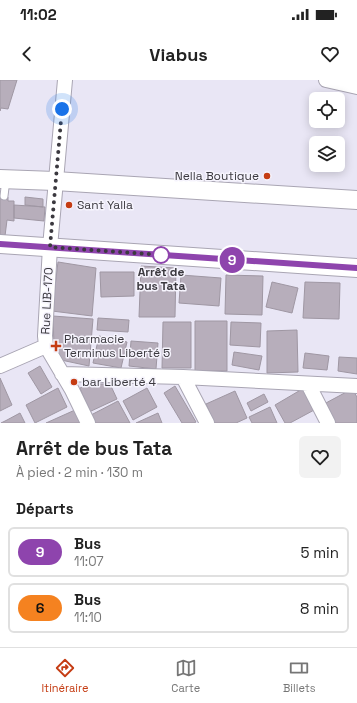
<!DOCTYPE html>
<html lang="fr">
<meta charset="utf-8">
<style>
body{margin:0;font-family:"Space Grotesk",sans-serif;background:#f2f2f2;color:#222;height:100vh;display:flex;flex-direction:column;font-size:15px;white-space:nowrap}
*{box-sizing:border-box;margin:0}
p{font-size:13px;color:#767676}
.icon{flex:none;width:22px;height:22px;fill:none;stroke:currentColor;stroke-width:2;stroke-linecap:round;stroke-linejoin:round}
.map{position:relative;height:343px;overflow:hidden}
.sheet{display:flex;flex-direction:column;background:#fff;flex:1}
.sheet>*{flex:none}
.badge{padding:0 8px;border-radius:13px;font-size:14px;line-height:26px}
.tools{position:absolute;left:309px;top:12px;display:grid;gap:8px}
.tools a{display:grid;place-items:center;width:36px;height:36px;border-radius:6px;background:#fff;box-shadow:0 2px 10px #0003;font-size:20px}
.you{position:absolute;width:20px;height:20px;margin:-10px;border:3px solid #fff;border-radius:50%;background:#1a73e8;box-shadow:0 0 0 6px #1a73e833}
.map>.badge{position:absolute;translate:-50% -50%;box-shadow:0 0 0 2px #fff}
h2{padding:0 16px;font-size:15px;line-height:36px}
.round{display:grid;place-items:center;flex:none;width:42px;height:42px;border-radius:6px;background:#f2f2f2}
.overview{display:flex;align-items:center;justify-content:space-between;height:68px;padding:0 16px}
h1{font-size:19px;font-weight:700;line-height:30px}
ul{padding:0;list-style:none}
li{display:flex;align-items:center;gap:12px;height:50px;margin:0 8px 6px;padding:0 8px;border:2px solid #e0e0e0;border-radius:6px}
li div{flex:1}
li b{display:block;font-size:15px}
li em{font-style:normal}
li .badge{min-width:44px;font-weight:700;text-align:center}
.status{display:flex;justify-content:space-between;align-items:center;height:28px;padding:0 20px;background:#fff;direction:ltr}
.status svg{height:11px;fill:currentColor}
header{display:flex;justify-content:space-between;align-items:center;height:52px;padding:0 16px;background:#fff;font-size:18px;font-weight:700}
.tabs{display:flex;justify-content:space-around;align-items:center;height:56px;border-top:1px solid #e0e0e0;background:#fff;font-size:11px;color:#767676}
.tabs a{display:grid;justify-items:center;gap:2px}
.tabs .active{color:#c53c13}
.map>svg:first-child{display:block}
.building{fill:#b7aebb;stroke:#9f97a3}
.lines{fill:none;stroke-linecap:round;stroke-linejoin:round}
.service-casing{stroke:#a9a5b3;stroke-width:9}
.minor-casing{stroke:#a9a5b3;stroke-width:16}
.tertiary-casing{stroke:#a9a5b3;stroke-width:20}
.service{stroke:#fff;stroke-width:7}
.minor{stroke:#fff;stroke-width:14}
.tertiary{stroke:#fff;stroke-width:18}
.line-casing{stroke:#fff;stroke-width:9}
.line{stroke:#8e44ad;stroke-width:6}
.walk{stroke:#3b393f;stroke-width:4;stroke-dasharray:0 7.2}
.poi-dot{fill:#c53c13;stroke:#f6f4fd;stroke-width:1.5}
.stop-dot{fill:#fff;stroke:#8e44ad;stroke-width:2}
.labels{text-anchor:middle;stroke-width:3;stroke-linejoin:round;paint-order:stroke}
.poi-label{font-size:12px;fill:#3b393f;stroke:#f6f4fd;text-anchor:start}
.stop-label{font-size:12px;font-weight:bold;fill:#3b393f;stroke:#f6f4fd}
.street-label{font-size:12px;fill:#3b393f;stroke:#f6f4fd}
</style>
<div class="status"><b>11:02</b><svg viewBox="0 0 49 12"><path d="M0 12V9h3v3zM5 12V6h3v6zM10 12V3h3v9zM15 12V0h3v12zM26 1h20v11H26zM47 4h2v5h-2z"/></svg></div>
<header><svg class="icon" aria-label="back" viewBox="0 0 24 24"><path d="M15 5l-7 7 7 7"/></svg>Viabus<svg class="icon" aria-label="heart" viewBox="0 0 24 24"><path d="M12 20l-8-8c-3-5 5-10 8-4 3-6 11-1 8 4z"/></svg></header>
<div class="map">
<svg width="357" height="343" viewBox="0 0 357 343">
<rect width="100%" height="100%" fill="#e9e6f5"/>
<path class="building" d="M0,0H17L8,29L1,28L0,31Z
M0,116L8,117V121H14V141L7,140L5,156H0Z
M25,117L43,119V127L25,125Z
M14,125L45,127L44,141L14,138Z
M58,182L96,188L92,236L52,231Z
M141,186L176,188L175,237H139Z
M100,192H134V216L101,217Z
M181,195L221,198L219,226L179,223Z
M226,195L263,196L262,235L225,234Z
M272,202L298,208L292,233L266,227Z
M305,202L340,203L339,239L303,238Z
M53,236L93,239L89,286L61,280L54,266Z
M98,238L129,240L128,252L97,250Z
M195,241H227V291H195Z
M163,242H191V288H162Z
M231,242L261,243L260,267L230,265Z
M297,250L298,292L267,293V251Z
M99,256L127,262L121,288L93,283Z
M131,261L158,263L156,289L129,286Z
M234,272L262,276L259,290L232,285Z
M305,273L329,276L327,290L303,288Z
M339,277L357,278V294L338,291Z
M40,286L52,307L41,314L28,293Z
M0,298L12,325L0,331Z
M90,304H110L117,319L89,332L80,308Z
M175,306L196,342L194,343H182L164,313Z
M58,308L67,327L35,343L26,325Z
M147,308L157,327L133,340L123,321Z
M304,308L316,329L290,343H285L275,325Z
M352,309L357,317V343H334L324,324Z
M235,311L247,338L236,343H214L206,324Z
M264,314L268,322L251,331L247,323Z
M118,321L130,343H95L91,335Z
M270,327L277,343H252L249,337Z
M75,330L81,343H46Z
M20,333L25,343H1L7,340Z
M158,333L162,343H136Z"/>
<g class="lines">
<g class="service-casing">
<path id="service" d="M4,116L6,99"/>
</g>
<g class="minor-casing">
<path id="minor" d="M65,0L50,167L45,256L46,266L72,310L88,343
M326,0L357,7
M0,286L46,266
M62,294L183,297L357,306
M183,297L207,343
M308,304L328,343"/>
</g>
<g class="tertiary-casing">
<path id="tertiary" d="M0,99L55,101L357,120
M0,164L357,188"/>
</g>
<use href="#service" class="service"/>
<use href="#minor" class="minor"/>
<use href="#tertiary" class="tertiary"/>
</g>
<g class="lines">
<g class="line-casing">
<path id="line" d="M0,164L357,188"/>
</g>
<use href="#line" class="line"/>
<path class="walk" d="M62,29L50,167L161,175"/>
</g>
<g class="poi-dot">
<circle cx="267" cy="96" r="4"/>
<circle cx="69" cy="125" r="4"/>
<path d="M54 260h4v4h4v4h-4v4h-4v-4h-4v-4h4z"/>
<circle cx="74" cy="302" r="4"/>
</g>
<circle class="stop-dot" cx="161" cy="175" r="8"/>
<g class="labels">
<g class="poi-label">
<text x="259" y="100" text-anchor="end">Nella Boutique</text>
<text x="77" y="129">Sant Yalla</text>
<text x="64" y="263">Pharmacie<tspan x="64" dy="14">Terminus Liberté 5</tspan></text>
<text x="82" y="306">bar Liberté 4</text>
</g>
<g class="stop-label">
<text x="161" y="196">Arrêt de<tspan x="161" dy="14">bus Tata</tspan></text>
</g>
<g class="street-label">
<text transform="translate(47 221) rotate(-87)" y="4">Rue LIB-170</text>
</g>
</g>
</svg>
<div class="tools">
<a><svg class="icon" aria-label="locate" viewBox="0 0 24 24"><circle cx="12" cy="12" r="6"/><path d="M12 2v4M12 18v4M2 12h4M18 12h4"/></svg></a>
<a><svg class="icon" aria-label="layers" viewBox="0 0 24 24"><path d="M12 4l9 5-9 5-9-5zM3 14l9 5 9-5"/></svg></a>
</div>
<div class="you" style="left:62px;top:29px"></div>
<b class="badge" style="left:232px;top:180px;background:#8e44ad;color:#fff">9</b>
</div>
<section class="sheet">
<div class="overview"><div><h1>Arrêt de bus Tata</h1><p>À pied · 2 min · 130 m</p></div><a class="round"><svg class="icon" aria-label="heart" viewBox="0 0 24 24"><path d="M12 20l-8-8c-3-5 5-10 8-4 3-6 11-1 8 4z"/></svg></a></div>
<h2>Départs</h2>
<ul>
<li><span class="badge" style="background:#8e44ad;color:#fff">9</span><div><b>Bus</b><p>11:07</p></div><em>5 min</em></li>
<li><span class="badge" style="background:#f58220;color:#111">6</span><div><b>Bus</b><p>11:10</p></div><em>8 min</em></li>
</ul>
</section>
<nav class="tabs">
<a class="active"><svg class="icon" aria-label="directions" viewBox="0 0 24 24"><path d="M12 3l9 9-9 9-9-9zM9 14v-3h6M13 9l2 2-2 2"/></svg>Itinéraire</a>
<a><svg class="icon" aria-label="map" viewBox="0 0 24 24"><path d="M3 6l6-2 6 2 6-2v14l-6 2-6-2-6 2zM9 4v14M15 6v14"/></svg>Carte</a>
<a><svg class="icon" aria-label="tickets" viewBox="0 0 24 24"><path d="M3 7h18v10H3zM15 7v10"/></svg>Billets</a>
</nav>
